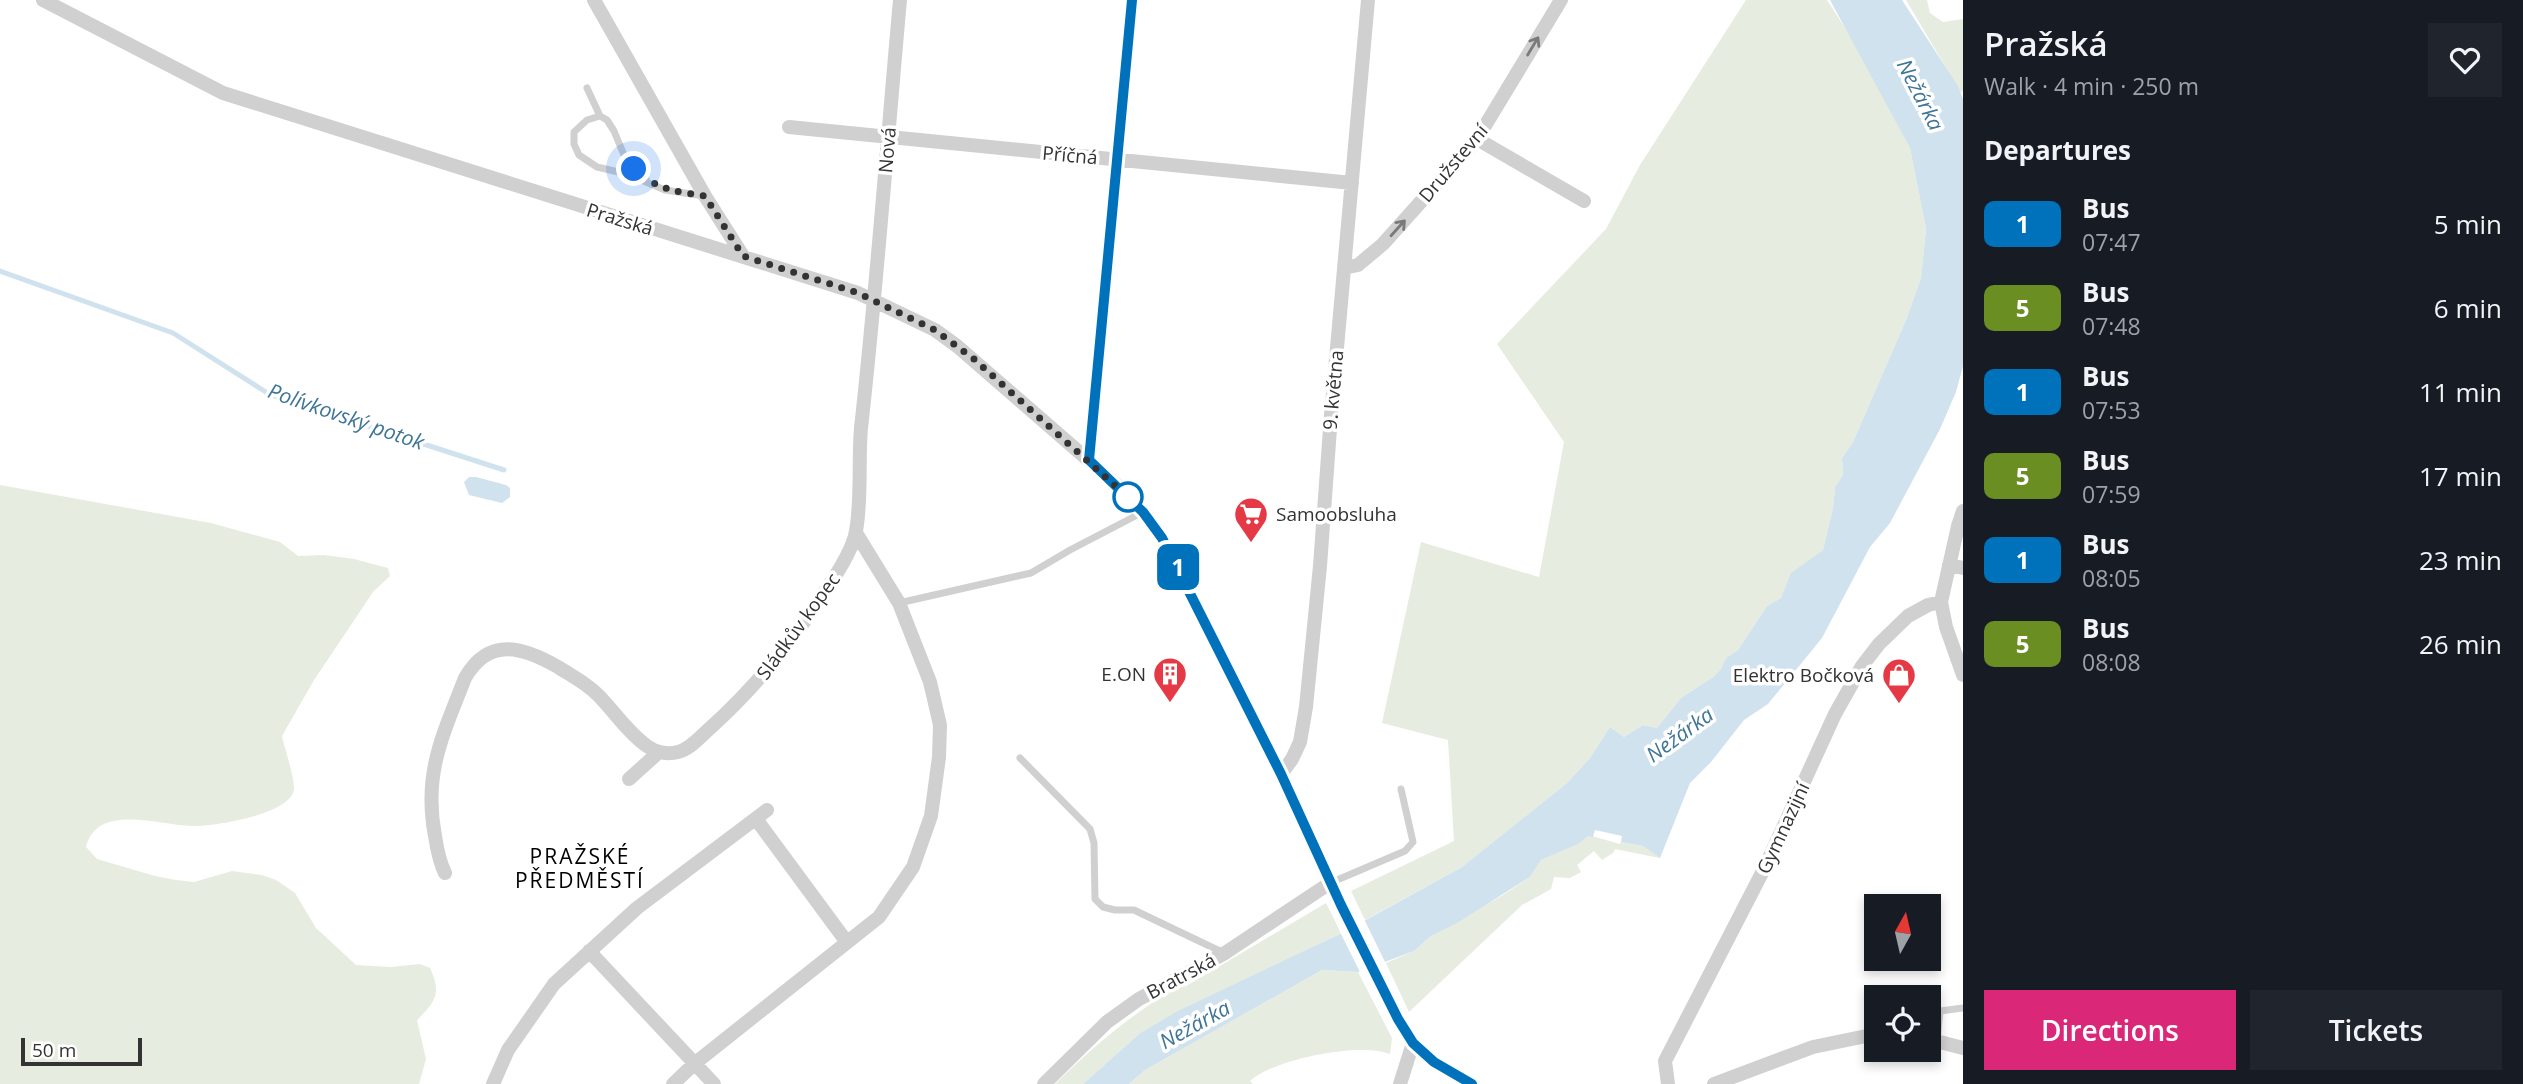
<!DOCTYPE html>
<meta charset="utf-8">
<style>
body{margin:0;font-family:"Open Sans",sans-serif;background:#20242c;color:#f1f3f6;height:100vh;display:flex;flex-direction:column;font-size:26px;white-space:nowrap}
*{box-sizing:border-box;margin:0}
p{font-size:23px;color:#9ea1a6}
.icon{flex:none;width:38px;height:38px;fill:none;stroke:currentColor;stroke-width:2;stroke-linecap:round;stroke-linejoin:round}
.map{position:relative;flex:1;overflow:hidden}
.drawer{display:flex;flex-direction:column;background:#171b24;width:560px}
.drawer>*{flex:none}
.badge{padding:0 14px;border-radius:10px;font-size:24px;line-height:46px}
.needle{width:46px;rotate:8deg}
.tools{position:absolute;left:1864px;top:894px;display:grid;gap:14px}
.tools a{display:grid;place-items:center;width:77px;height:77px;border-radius:0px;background:#171b24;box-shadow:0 4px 10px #0003;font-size:35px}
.scale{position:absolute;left:21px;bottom:18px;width:121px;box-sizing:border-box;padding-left:7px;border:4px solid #333;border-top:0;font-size:19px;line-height:24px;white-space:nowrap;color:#333;-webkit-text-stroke:5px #fff;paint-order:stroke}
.you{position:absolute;width:35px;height:35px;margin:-18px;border:5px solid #fff;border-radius:50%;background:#1a73e8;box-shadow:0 0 0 10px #1a73e833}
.map>.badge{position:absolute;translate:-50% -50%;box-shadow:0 0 0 4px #fff}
h2{padding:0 21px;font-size:26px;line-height:63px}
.round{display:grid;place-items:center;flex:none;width:74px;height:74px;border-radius:0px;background:#20242c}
.headline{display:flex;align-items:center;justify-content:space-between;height:119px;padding:0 21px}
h1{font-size:33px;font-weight:600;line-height:52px}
.action{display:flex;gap:14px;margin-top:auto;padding:14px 21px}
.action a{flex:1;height:80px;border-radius:0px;background:#db2777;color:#fff;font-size:28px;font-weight:600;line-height:80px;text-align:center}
.action a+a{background:#20242c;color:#f1f3f6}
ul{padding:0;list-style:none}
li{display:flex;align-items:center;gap:21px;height:84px;padding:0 21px}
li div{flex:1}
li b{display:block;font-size:26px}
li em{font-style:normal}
li .badge{min-width:77px;font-weight:700;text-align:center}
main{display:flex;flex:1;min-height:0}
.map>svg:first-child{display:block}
.green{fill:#e6ecdf}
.water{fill:#cfe2ee}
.pier{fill:#fff}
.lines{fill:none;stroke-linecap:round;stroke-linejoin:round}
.stream{stroke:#cfe2ee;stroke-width:5}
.service{stroke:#d0d0d0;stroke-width:7}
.minor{stroke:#d0d0d0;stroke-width:14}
.oneway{stroke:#7a7a7a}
.line-casing{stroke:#fff;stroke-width:16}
.line{stroke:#0072bc;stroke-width:10}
.walk{stroke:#333;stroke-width:7;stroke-dasharray:0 12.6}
.stop-dot{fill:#fff;stroke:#0072bc;stroke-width:3.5}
.labels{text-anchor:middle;stroke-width:7;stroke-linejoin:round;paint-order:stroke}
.street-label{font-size:19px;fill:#333;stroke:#fff}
.poi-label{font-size:19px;fill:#333;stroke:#fff;text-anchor:end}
.water-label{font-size:21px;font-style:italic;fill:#3f7597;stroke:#fff}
.neighbourhood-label{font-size:21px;letter-spacing:2px;fill:#000;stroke:#fff}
</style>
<main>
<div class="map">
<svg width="1963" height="1084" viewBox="0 0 1963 1084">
<rect width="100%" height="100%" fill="#fff"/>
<path class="green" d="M1746,0H1827L1858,48L1910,148L1926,229L1921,278L1906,320L1853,442L1842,458L1843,475L1835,487L1833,508L1823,550L1792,573L1781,598L1767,606L1738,650L1726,658L1721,669L1713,677L1681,698L1657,728L1643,725L1624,737L1610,727L1590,758L1567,783L1462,867L1365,920L1351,891L1454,841L1448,740L1382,723L1421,542L1539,577L1564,442L1497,344L1606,229L1640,165Z
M1906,0H1927L1930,13L1943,22L1963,19V90L1961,93Z
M0,485L211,523L280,542L298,556L324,555L354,559L388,568L390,576L373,592L355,619L314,680L282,736C285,750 294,775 294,789C292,814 213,827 192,826C161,826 97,802 86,847L97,859L155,876L176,880L194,882L232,871L262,875L276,880L295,893L316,928L356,965L391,967L420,964L430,968C442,994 435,1002 417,1020L426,1059L419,1084H0Z
M1588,835L1620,844L1621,842L1643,846L1660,858L1615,849L1613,853L1602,860L1594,851L1577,865L1581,872L1570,878L1554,877L1551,889L1522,905L1409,1012L1386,963L1414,951L1431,936L1503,895L1530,877L1541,860L1577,844Z
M1326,903L1341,933L1139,1034L1083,1084H1055C1097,1043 1132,1014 1182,984L1186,986Z
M1322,970L1358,972L1392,1038L1390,1054C1360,1042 1274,1059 1250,1081L1253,1084H1129L1145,1070Z"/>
<path class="water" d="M1830,0H1902L1958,86L1963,99V366L1956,392L1940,429L1890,523L1870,547L1822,638L1768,704L1744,720L1711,762L1690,783L1660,858L1643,846L1621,842L1622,836L1595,830L1593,837L1588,836L1578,844L1541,860L1530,877L1457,923L1431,936L1414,951L1358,972L1322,970L1145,1070L1129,1084H1083L1139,1034L1176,1012L1344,932L1462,867L1567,783L1590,758L1610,727L1624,737L1643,725L1657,728L1681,698L1713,677L1721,669L1726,658L1738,650L1767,606L1781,598L1791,573L1823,550L1833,508L1835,487L1843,475L1842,458L1853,442L1906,320L1921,278L1926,229L1910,148Z
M469,477H476L506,485L510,488V497L502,503L469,495L464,482Z"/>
<path class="pier" d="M1363,917L1387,966L1361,974L1339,930Z"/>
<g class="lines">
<path class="stream" d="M0,271L173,333L269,394L504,470"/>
<path class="service" d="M587,88L600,116L607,120L614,131L624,155L646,179
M600,116L587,120L574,132V144L579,155L597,167L627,174L665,190L704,196
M899,603L1031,573L1070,550L1143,512
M1020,758L1090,829L1094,843L1095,899L1103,907L1115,910H1134L1224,953
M1330,883L1405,851L1413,842L1401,789
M1937,1041L1940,1011L1963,1008"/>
<path class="minor" d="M43,0L223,93L858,293L935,330L957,346L1117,485L1143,512L1162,538L1281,774L1330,883L1398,1019L1413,1043L1434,1062L1472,1084
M594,0L705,196L743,256
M789,127L1352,183
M1477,139L1584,201
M1344,268L1358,265L1383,244L1477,139L1561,0
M1089,460L1132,0
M1963,511L1958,526L1941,602L1946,627L1963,675
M1949,565L1963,568
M1281,774L1292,759L1300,742L1306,707L1320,566L1331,415L1368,0
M629,779L659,752
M756,819L846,941
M445,873C439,861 437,849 435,836C423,773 443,735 465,678C489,636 523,647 558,667C572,676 586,683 598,695C614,711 628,733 647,746C655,752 667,755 678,752C690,749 699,738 708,730C754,689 790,645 824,593C835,577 853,550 856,531C862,498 858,462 861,428C877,285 887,143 900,0
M589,951L714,1084
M1928,1039L1963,1048
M493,1084L508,1050L554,984L637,908L767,810
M673,1084L694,1064L879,917L913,867L931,816L939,757L940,725L930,682L899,603L856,533
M1044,1084L1107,1022L1139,999L1225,953L1330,883
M1400,1084L1413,1043
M1668,1084L1665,1061L1765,867L1835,714L1862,666L1879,644L1908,616L1928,605L1941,602
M1714,1084L1813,1047L1876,1034"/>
</g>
<defs><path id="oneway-shaft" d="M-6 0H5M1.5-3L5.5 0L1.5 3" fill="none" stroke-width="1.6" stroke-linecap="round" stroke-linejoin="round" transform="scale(1.75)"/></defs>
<g class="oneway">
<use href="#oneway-shaft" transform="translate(1533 46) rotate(-59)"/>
<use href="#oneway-shaft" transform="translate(1398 228) rotate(-48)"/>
</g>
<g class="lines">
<g class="line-casing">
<path id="line" d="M1132,0L1089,460L1143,512L1162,538L1281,774L1341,905L1398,1019L1413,1043L1434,1062L1472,1084"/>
</g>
<use href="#line" class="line"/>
<path class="walk" d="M634,169C658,190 674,191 705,196L743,256L858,293L935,330L974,359L1130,499L1128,497"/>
</g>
<defs>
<g id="supermarket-pin" transform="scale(1.75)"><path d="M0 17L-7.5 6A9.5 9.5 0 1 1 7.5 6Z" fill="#e63946" stroke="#fff"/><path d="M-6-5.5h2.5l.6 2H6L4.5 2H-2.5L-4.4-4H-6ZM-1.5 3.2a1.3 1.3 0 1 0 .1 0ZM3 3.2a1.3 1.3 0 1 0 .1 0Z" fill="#fff"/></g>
<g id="building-pin" transform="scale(1.75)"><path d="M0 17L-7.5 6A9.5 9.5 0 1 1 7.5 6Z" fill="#e63946" stroke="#fff"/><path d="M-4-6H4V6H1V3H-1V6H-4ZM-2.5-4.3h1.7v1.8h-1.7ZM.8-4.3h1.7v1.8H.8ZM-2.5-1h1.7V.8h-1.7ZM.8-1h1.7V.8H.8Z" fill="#fff"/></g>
<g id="shop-pin" transform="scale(1.75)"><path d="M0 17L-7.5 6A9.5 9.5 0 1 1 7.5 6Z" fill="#e63946" stroke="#fff"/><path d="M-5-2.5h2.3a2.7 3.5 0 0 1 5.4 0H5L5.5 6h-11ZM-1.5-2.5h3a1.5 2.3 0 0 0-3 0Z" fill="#fff"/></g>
</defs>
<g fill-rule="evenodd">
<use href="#supermarket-pin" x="1251" y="514"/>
<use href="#building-pin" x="1170" y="674"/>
<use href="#shop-pin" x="1899" y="675"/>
</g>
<circle class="stop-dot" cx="1128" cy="497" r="14"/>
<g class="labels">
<g class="street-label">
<text transform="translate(887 150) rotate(-85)" y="7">Nová</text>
<text transform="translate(1070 155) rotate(5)" y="7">Příčná</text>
<text transform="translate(1453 163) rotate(-50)" y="7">Družstevní</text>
<text transform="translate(620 219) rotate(17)" y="7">Pražská</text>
<text transform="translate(1333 390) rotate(-85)" y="7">9. května</text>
<text transform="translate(798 626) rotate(-54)" y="7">Sládkův kopec</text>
<text transform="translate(1783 828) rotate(-65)" y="7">Gymnazijní</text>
<text transform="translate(1181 976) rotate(-28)" y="7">Bratrská</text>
</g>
<g class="poi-label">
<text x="1276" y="521" text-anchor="start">Samoobsluha</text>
<text x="1146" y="681">E.ON</text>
<text x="1874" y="682">Elektro Bočková</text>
</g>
<g class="water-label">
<text transform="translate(1920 95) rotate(63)" y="7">Nežárka</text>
<text transform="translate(346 417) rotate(19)" y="7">Polívkovský potok</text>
<text transform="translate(1680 735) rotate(-36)" y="7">Nežárka</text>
<text transform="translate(1195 1025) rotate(-29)" y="7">Nežárka</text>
</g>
<g class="neighbourhood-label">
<text x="580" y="864">PRAŽSKÉ<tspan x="580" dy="24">PŘEDMĚSTÍ</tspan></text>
</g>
</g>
</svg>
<div class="tools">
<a><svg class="needle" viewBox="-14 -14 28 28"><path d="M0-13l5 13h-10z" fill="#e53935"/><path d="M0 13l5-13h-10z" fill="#9ea1a6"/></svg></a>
<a><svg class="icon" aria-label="locate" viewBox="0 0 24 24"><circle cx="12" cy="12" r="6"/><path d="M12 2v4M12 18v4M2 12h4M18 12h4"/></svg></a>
</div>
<div class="scale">50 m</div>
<div class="you" style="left:634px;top:169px"></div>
<b class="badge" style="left:1178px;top:567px;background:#0072bc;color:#fff">1</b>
</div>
<section class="drawer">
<div class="headline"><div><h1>Pražská</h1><p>Walk · 4 min · 250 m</p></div><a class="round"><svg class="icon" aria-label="heart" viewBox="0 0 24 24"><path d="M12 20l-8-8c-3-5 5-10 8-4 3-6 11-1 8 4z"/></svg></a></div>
<h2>Departures</h2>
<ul>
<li><span class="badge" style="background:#0072bc;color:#fff">1</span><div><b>Bus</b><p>07:47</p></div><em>5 min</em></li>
<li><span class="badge" style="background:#6b8e23;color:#fff">5</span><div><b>Bus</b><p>07:48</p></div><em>6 min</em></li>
<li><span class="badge" style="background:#0072bc;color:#fff">1</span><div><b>Bus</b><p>07:53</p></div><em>11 min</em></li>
<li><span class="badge" style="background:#6b8e23;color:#fff">5</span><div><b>Bus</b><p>07:59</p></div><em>17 min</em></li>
<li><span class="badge" style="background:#0072bc;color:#fff">1</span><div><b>Bus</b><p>08:05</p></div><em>23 min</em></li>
<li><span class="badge" style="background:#6b8e23;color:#fff">5</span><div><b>Bus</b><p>08:08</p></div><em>26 min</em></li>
</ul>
<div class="action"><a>Directions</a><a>Tickets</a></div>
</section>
</main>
